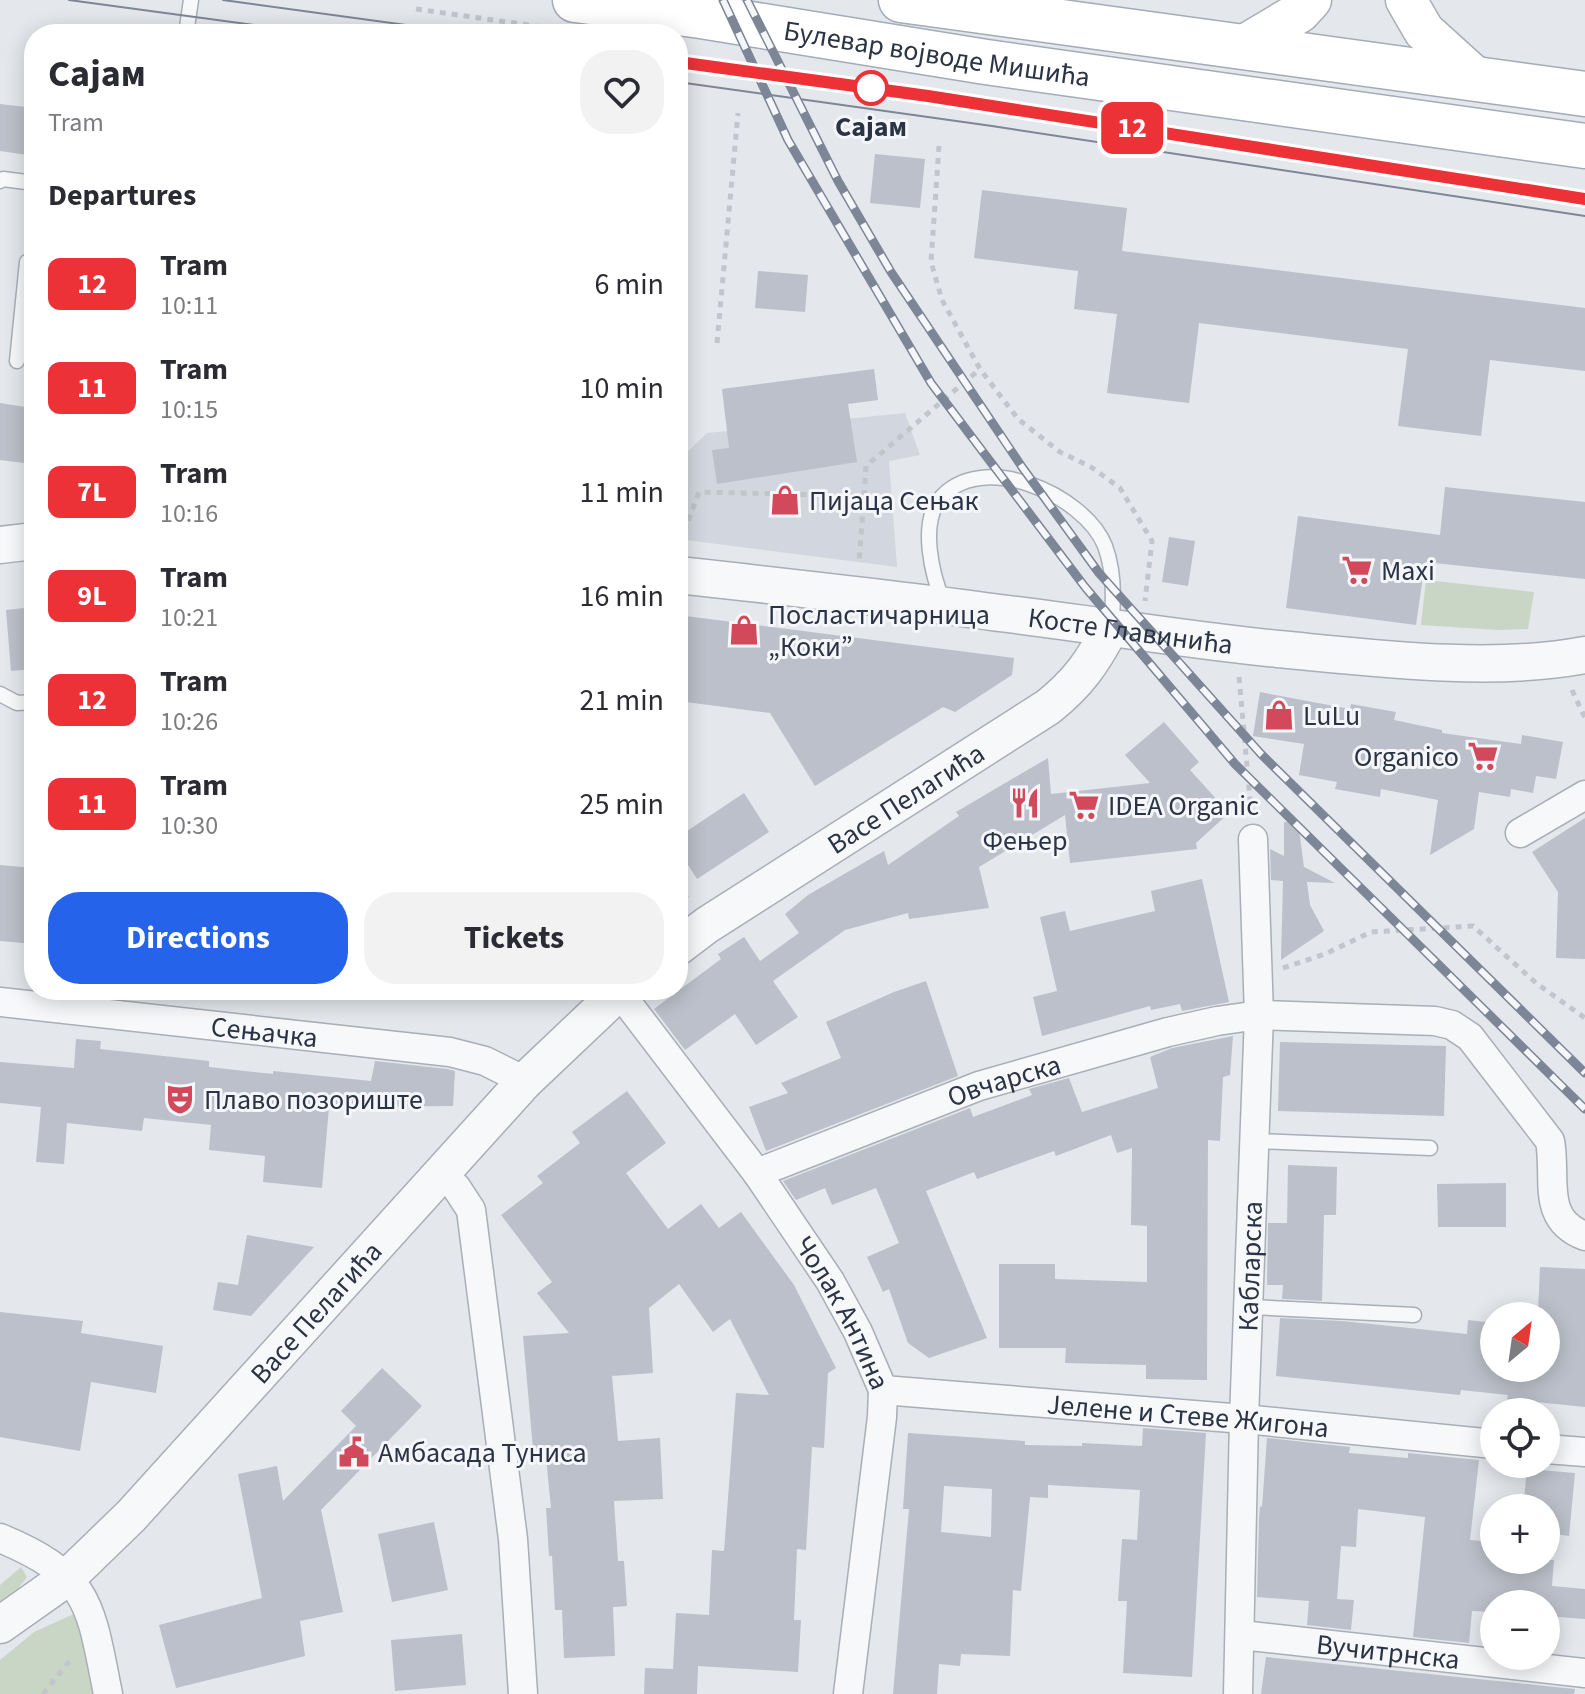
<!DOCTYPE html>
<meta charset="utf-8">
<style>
body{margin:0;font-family:"Source Sans 3",sans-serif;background:#f2f2f3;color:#2b2b33;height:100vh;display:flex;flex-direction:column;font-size:30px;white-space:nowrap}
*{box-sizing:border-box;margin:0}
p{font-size:26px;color:#7c7c81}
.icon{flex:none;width:44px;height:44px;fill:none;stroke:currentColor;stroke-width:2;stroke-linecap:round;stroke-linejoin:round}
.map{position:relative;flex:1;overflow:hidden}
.side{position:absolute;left:24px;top:24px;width:664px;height:976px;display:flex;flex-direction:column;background:#fff;border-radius:32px;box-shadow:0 4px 20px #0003}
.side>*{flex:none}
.badge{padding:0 16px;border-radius:12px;font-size:28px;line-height:52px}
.needle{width:52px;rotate:29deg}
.buttons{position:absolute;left:1480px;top:1302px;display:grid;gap:16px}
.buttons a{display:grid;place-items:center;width:80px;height:80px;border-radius:50%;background:#fff;box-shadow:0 4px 20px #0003;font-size:40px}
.map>.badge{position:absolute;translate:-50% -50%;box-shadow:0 0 0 4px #fff}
h2{padding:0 24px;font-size:30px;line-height:72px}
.round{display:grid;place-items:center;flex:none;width:84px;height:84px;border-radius:32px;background:#f2f2f3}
.overview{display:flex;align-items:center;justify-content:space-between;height:136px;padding:0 24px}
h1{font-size:38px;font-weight:700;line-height:60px}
.button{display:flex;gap:16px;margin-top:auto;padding:16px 24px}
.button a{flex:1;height:92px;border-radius:32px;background:#2563eb;color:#fff;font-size:32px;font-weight:700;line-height:92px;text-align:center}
.button a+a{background:#f2f2f3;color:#2b2b33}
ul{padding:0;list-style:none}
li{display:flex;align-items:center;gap:24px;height:104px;padding:0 24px}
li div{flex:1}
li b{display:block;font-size:30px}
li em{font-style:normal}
li .badge{min-width:88px;font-weight:700;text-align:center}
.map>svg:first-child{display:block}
.built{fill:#d2d6de}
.green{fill:#c9d6c5}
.building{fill:#bbc0ca;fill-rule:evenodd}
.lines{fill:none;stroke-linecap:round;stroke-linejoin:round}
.service-casing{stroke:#a9aeb7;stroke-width:17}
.minor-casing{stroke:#a9aeb7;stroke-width:31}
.tertiary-casing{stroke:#a9aeb7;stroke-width:39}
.secondary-casing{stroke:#a9aeb7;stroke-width:43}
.primary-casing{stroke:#a3abb8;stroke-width:47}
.path{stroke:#c2c5cb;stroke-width:5;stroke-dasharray:6 6;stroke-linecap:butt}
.service{stroke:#f7f8fa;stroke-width:14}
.minor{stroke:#f7f8fa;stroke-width:28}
.tertiary{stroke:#f7f8fa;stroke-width:36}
.secondary{stroke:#fff;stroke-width:40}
.primary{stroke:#fff;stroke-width:44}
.tram{stroke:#7d8696;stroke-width:2}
.rail-casing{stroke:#7d8696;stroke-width:9}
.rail{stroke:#f4f6f9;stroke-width:6;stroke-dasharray:18;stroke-linecap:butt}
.line-casing{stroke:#fff;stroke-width:18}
.line{stroke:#ed3237;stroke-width:12}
.stop-dot{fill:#fff;stroke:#ed3237;stroke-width:4}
.labels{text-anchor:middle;stroke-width:6;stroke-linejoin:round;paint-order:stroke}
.street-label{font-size:28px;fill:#2b3445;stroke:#f4f6f9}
.stop-label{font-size:28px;font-weight:bold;fill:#2b3445;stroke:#f4f6f9}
.poi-label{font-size:28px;fill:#2b3445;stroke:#f4f6f9;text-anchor:start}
</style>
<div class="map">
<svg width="1585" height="1694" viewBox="0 0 1585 1694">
<rect width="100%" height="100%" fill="#e4e7ec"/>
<path class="built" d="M905,413L920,455L889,461L897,567L678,539V461L707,433Z"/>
<path class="green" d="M1426,580L1534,592L1528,629L1498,630L1421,625Z
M21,1567L27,1577L0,1612V1585Z
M78,1612L100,1694H0V1660L34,1632Z"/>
<path class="building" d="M0,104L34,108V156L0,151Z
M875,154L925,159L920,208L870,203Z
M982,190L1127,208L1122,251L1585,308V371L1490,360L1481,436L1398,426L1408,349L1199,323L1189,403L1107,393L1117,314L1074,309L1078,271L974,258Z
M758,271L808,275L805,312L755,308Z
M874,369L878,400L848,404L857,462L717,484L712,450L729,448L722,389Z
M0,403L32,408L24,463L0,460Z
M1445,487L1585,502V579L1425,562L1416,625L1286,608L1298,516L1440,535Z
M1169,537L1195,541L1188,586L1162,582Z
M34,607V669L11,671L6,610Z
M678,615L1014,658L1012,675L955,712L943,707L815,786L770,713L678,701Z
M1260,692L1350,709L1351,704L1396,712L1394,720L1442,730V733L1521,744L1522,735L1563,742L1556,779L1536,776L1533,793L1511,789L1510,797L1479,792L1474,829L1430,855L1438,800L1381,789L1380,797L1335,789L1337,782L1299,775L1304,744L1253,736Z
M1164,722L1199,762L1190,770L1229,813L1196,843L1197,849L1070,863L1065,815L979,867L989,908L909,919L908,913L845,930L773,981L798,1017L756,1045L735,1014L685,1050L654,1009L721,959L718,954L744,937L760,961L799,933L785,914L808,895L884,851L888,865L959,816L956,812L1048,758L1051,794L1150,783L1125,755Z
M744,793L769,832L697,879L678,849V837Z
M1585,818V959L1556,958L1558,892L1532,852Z
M1284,822H1298L1304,867L1335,883L1307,882L1310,905L1324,931L1281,960L1283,881L1271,880L1270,849L1284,856Z
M0,865L34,868V944L0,941Z
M1202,879L1229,1002L1182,1011L1180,1004L1151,1010L1150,1006L1042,1036L1033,997L1057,991L1040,917L1065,911L1070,931L1155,911L1151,891Z
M926,981L958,1076L766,1151L749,1107L788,1093L781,1083L841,1058L826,1022L894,992Z
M1233,1036L1230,1075L1223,1077L1220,1141L1208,1140L1207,1380L1146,1379V1365L1065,1363L1066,1348H999V1264H1055V1279L1147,1282V1226L1131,1225L1132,1148L1117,1153L1111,1135L1056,1156L1054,1151L977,1179L974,1172L926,1191L987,1338L929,1358L908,1343L889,1289L883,1292L867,1257L899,1243L876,1188L832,1205L825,1188L796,1200L783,1181L970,1108L973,1117L1032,1095L1029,1089L1069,1078L1082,1112L1158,1088L1150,1057L1172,1048Z
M76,1039L101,1041L100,1049L209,1061V1067L273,1074V1071L371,1081L375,1061L447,1069L455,1071L453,1106L329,1107L322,1188L263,1182L265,1156L209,1150L211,1125L144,1118L142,1131L67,1123L64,1164L36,1162L41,1107L0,1103V1062L74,1068Z
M1280,1042L1446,1046L1444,1116L1278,1111Z
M627,1091L666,1143L626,1173L668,1229L701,1204L719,1228L741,1212L794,1285L836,1368L828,1373L824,1448L812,1447L806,1550L797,1549L794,1620H801L798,1672L698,1666L697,1694H644L645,1668L673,1669L676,1613L709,1615L712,1550L724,1551L736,1393L769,1395L730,1319L713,1332L679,1284L649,1308L653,1373L612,1376L618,1441L660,1438L663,1499L614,1501L618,1561H624L627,1606L613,1607L615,1656L564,1658L562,1610H555L552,1556H549L546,1508H551L545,1448L533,1449L523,1336L569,1333L537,1293L552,1282L501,1215L543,1183L537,1176L580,1143L572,1132Z
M1288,1165L1337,1167L1336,1215H1324L1322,1301L1282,1299L1283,1285H1267L1268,1223H1287Z
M1506,1183V1227H1438L1437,1184Z
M247,1235L314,1247L251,1316L213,1310L218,1282L238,1285Z
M1540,1267L1585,1269V1407L1507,1399L1508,1395L1461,1390L1460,1395L1276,1376L1280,1318L1342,1321L1467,1334L1468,1320L1494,1323V1368H1546V1313H1538Z
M0,1312L83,1321L81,1333L163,1346L156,1393L91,1382L80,1451L0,1437Z
M382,1368L422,1406L321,1510L343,1612L300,1621L305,1656L176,1688L159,1625L262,1598L238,1474L277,1466L283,1501L356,1426L341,1411Z
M1143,1428L1206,1433L1192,1677L1123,1673L1127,1601H1118L1122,1539L1137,1540L1140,1490L1048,1485V1498L1030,1497L1021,1591L1013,1590L1010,1656L961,1654L960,1666L939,1664L937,1694H893L909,1509H903L908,1433L1025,1441V1445L1082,1446V1443L1142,1446ZM944,1486L992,1489L991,1537L941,1532Z
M1267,1438L1350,1447L1349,1453L1408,1458V1453L1479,1460L1470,1540L1494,1542V1560H1554L1552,1586L1585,1589V1619L1546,1616V1604H1494V1612L1472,1611L1469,1643L1413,1637L1425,1517L1358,1509L1356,1547L1341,1546L1337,1599L1354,1600L1351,1630L1307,1625L1309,1601L1257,1597L1259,1520L1260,1506L1262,1507Z
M1527,1469L1575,1473L1569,1536L1546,1533V1508H1523Z
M434,1522L448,1590L392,1602L378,1534Z
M462,1634L466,1685L395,1691L391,1640Z
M1266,1657L1575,1689L1574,1694H1261Z"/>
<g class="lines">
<g class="service-casing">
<path id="service" d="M186,34L191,0
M0,181L3,179L34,183
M17,361L27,262L34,263
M943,601C932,575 920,525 939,500C980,448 1085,495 1105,546C1114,570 1114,601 1111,626
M0,694L17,703L34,702
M95,1012L97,990
M1256,1141L1430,1148
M1250,1307L1414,1315"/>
</g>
<g class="minor-casing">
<g id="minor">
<path d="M1520,833L1585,795"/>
<path id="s1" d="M619,992L757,1173L830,1281L858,1332L883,1390L882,1417L848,1694"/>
<path id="s2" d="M0,1002L450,1052L485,1061L525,1081"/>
<path id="s3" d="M757,1173L979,1086L1168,1032L1217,1021L1259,1015L1435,1021L1452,1025L1470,1037L1550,1141C1557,1178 1540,1219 1585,1236"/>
<path d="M441,1174L456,1187L471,1210L513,1539L523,1694"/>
<path id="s4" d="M883,1390L1244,1419L1494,1444"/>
<path d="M1546,1449L1585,1452"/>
<path d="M0,1538C91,1576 90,1604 108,1694"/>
<path id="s5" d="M1241,1635L1585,1673"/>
<path id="s6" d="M1238,1694L1244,1419L1259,1015L1253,839"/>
</g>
</g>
<g class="tertiary-casing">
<g id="tertiary">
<path d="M0,545L34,541"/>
<path id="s7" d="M678,575C788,587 898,599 1008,614C1098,625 1187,640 1278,649C1373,658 1491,673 1585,655"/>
<path id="s8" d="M678,947L707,925L1048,707C1078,683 1092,663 1110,629"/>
<path id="s9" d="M0,1625L68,1577L131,1516L525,1081L621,990"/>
</g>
</g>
<g class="secondary-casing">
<path id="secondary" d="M1406,0L1424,31L1477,79
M1243,46L1300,12L1311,0"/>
</g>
<g class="primary-casing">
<g id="primary">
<path id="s10" d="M575,0L701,16L986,62L1585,146"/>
<path d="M901,0L1585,94"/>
</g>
</g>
<path class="path" d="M416,9L549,28
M939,146L931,262L942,300L980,369L1018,419L1060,452L1091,467L1120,488L1152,541L1145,601
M717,343L738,113
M864,496L866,466L980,369
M680,543L699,492L864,496L859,562
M1239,677L1251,810
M1572,690L1585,718
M678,886L687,898
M1283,968L1325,954L1371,932L1473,926L1536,983L1585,1018
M43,1694L72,1658"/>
<use href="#service" class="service"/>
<use href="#minor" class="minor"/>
<use href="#tertiary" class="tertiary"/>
<use href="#secondary" class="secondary"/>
<use href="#primary" class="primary"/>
<path class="tram" d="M69,0L321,34
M223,0L472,34
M678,62L928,96L1585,199
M678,82L992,126L1585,216"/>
<g class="rail-casing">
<path id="rail" d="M723,0L788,140L931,383L1085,587L1235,764L1585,1109
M747,0L838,181L891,272L1022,467L1099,573L1261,754L1585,1073"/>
</g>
<use href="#rail" class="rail"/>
</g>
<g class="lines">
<g class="line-casing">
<path id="line" d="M678,62L928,96L1585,199"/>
</g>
<use href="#line" class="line"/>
</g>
<defs>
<g id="shop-bare" transform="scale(2.4)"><path d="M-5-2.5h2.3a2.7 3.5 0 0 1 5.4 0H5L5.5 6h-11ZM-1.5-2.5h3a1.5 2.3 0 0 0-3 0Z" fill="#d1495b" stroke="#f4f6f9" stroke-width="2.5" paint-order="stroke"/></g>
<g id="supermarket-bare" transform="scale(2.4)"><path d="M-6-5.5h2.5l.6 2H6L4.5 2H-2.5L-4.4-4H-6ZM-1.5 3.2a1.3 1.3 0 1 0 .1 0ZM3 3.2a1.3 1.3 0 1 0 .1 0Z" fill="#d1495b" stroke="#f4f6f9" stroke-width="2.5" paint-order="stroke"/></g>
<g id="restaurant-bare" transform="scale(2.4)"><path d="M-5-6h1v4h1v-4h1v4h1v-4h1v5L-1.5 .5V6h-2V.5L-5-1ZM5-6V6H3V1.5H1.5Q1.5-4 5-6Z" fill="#d1495b" stroke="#f4f6f9" stroke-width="2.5" paint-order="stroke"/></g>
<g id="theatre-bare" transform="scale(2.4)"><path d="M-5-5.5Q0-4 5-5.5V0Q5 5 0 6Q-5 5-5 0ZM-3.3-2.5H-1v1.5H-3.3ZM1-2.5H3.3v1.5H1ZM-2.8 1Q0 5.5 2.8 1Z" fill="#d1495b" stroke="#f4f6f9" stroke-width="2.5" paint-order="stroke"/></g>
<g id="civic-bare" transform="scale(2.4)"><path d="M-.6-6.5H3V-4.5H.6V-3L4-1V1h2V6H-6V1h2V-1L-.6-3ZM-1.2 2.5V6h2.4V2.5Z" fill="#d1495b" stroke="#f4f6f9" stroke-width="2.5" paint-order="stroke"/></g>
</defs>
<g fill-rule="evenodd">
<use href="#shop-bare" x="785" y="500"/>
<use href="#supermarket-bare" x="1357" y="570"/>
<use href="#shop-bare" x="744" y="630"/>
<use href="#shop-bare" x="1279" y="715"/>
<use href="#supermarket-bare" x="1483" y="756"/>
<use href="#restaurant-bare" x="1025" y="803"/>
<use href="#supermarket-bare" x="1084" y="805"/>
<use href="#theatre-bare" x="180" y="1099"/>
<use href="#civic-bare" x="354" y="1452"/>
</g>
<circle class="stop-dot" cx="871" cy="88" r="16"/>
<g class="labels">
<g class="street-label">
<text dy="10" stroke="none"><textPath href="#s10" startOffset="366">Булевар војводе Мишића</textPath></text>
<text dy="10" stroke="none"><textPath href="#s7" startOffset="456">Косте Главинића</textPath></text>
<text dy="10" stroke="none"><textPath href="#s8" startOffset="272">Васе Пелагића</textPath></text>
<text dy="10" stroke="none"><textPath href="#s2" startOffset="266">Сењачка</textPath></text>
<text dy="10" stroke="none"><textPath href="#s3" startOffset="264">Овчарска</textPath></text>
<text dy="10" stroke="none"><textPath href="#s6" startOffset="428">Кабларска</textPath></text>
<text dy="10" stroke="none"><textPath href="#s9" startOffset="446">Васе Пелагића</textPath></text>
<text dy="10" stroke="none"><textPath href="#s1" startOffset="392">Чолак Антина</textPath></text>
<text dy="10" stroke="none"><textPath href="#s4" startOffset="306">Јелене и Стеве Жигона</textPath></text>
<text dy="10" stroke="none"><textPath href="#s5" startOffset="148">Вучитрнска</textPath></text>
</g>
<g class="stop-label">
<text x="871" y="136">Сајам</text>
</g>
<g class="poi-label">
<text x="809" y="510">Пијаца Сењак</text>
<text x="1381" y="580">Maxi</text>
<text x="768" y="624">Посластичарница<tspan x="768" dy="32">„Коки”</tspan></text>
<text x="1303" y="725">LuLu</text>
<text x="1459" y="766" text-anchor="end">Organico</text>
<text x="1108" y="815">IDEA Organic</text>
<text x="1025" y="850" text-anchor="middle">Фењер</text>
<text x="204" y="1109">Плаво позориште</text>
<text x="378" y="1462">Амбасада Туниса</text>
</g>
</g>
</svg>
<div class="buttons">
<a><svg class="needle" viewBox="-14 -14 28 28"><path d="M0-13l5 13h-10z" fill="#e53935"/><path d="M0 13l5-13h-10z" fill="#7c7c81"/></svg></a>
<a><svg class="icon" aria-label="locate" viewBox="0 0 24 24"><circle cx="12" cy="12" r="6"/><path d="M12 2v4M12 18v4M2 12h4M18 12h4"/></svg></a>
<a>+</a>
<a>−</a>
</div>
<b class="badge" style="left:1132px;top:128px;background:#ed3237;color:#fff">12</b>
<section class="side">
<div class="overview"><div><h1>Сајам</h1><p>Tram</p></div><a class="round"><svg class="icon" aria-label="heart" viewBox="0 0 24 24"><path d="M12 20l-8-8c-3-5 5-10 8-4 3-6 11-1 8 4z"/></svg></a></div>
<h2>Departures</h2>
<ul>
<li><span class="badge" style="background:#ed3237;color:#fff">12</span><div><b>Tram</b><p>10:11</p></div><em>6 min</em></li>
<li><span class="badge" style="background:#ed3237;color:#fff">11</span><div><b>Tram</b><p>10:15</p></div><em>10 min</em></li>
<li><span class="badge" style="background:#ed3237;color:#fff">7L</span><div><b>Tram</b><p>10:16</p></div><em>11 min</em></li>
<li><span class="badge" style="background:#ed3237;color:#fff">9L</span><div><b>Tram</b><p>10:21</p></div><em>16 min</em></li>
<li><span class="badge" style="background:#ed3237;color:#fff">12</span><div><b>Tram</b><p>10:26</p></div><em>21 min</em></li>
<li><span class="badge" style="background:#ed3237;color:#fff">11</span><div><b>Tram</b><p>10:30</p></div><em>25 min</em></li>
</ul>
<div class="button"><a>Directions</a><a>Tickets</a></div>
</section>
</div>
